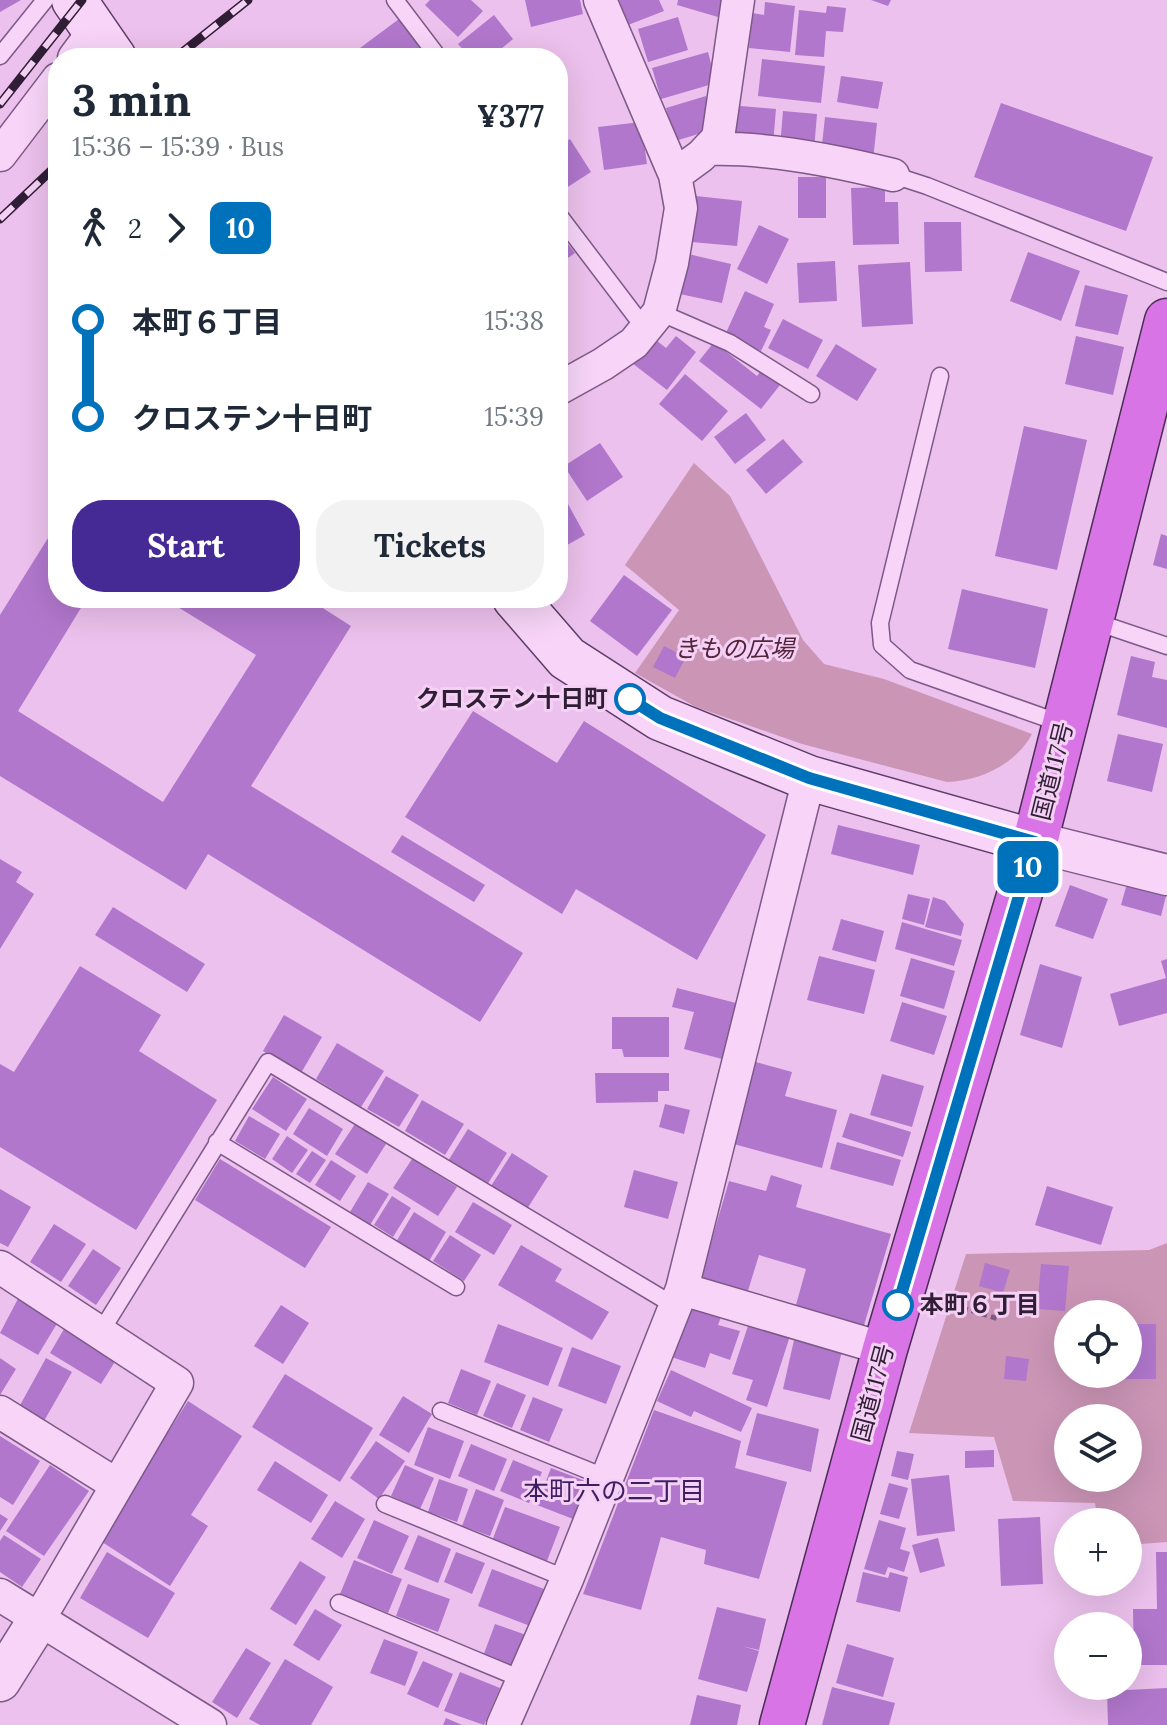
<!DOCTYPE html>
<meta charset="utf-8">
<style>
body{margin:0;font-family:Lora,"Noto Sans JP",serif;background:#f2f2f3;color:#1f2937;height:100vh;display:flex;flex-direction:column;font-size:30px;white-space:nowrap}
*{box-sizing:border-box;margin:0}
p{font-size:26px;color:#747a83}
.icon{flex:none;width:44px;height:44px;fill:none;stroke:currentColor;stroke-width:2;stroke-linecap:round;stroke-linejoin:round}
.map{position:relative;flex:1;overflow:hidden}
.drawer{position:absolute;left:48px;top:48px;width:520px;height:560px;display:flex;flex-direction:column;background:#fff;border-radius:32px;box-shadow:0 8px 32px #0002}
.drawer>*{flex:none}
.badge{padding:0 16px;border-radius:12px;font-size:28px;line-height:52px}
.tools{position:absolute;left:1054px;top:1300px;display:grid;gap:16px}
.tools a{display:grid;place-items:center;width:88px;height:88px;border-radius:50%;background:#fff;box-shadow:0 8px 32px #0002;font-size:40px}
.map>.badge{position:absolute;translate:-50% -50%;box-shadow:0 0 0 4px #fff}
.legs{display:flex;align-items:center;gap:12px;height:88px;padding:0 24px;font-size:26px}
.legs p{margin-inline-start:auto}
.headline{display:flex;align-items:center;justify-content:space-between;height:136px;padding:0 24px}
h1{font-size:44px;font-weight:700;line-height:60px}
.button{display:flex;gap:16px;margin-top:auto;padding:16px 24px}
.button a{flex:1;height:92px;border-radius:32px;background:#452995;color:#fff;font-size:32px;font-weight:700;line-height:92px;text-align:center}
.button a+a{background:#f2f2f3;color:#1f2937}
ul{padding:0 24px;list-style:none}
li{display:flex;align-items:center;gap:28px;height:96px;font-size:30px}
li i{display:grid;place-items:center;width:12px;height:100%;margin:0 10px;background:currentColor}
li i::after{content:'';width:20px;height:20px;margin:-10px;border:6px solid;border-radius:50%;background:#fff}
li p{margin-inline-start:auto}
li:first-child i{background:linear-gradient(#0000 50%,currentColor 0)}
li:last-child i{background:linear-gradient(currentColor 50%,#0000 0)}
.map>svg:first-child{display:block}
.green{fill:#cb95b6;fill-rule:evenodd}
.building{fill:#b177cc}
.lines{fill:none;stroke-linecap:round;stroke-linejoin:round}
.service-casing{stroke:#7d5987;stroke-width:19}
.minor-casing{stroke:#7d5987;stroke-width:35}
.tertiary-casing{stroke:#7d5987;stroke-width:43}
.secondary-casing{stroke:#5e3c68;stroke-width:47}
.trunk-casing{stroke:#4a2d54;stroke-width:47}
.path{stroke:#7d5987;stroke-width:5;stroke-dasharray:6 4;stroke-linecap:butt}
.service{stroke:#f7d4f8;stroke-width:16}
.minor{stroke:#f7d4f8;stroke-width:32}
.tertiary{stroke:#f7d4f8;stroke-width:40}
.secondary{stroke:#f7d4f8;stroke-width:44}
.trunk{stroke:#d974e7;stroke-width:44}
.rail-casing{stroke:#301d36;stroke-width:9}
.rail{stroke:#f4d0f5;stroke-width:6;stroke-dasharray:18;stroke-linecap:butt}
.line-1-casing{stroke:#fff;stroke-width:18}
.line-1{stroke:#0072bc;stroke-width:12}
.stop-1-dot{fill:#fff;stroke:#0072bc;stroke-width:4}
.labels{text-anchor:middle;stroke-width:6;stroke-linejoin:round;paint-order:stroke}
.park-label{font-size:24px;font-style:italic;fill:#53243a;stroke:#f4d0f5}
.stop-label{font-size:24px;font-weight:bold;fill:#301d36;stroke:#f4d0f5;text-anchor:end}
.street-label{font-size:24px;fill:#301d36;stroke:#f4d0f5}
.neighbourhood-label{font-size:26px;fill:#3e1d63;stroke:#f4d0f5}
</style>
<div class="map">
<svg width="1167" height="1725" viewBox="0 0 1167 1725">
<rect width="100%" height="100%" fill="#ecc1ed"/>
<path class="green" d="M694,463L730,496L803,640L824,664L884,679L1032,734C1016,764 980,781 947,782L802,744L696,707L635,673L679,610L625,565Z
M1167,1243V1542L1128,1545V1522H1098L1095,1503L1013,1501L994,1437L909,1433L966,1254L1149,1250ZM1068,1314H1128V1374H1068ZM1068,1418H1128V1478H1068Z"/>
<path class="building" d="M0,0H21L0,12Z
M430,0H471L483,11L458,37L425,5Z
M525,0H580L583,14L531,27Z
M619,0H659L664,11L628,25Z
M678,0H723L718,17L677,5Z
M871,0H891L888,6Z
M765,2L795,6L790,52L749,48L752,13L764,15Z
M827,6L846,8L843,32L826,31L824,57L795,55L799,10L826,13Z
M494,15L513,39L490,58H470L458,44Z
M678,17L688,50L648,62L638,29Z
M399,19L423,52L415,58H361L356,51Z
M518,49L524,58H505Z
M708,52L716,83L661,99L652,68Z
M762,59L825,66L821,103L758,96Z
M841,76L883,82L878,109L837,102Z
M706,96L715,129L675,141L666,108Z
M1001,103L1153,157L1126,231L974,177Z
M729,105L776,109L773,144L726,140Z
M783,111L817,114L814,150L780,147Z
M825,117L877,123L873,160L821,154Z
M641,122L647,164L604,170L598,127Z
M570,139L591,172L560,192L558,189V147Z
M798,177H826V218H798Z
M885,187V202H898L899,244L853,245L851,188Z
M696,196L742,201L737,246L691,242Z
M924,222H961L962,271L925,272Z
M759,225L789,239L767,284L737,269Z
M558,231L575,253L558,265Z
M1028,252L1080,271L1061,321L1010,301Z
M684,253L731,264L722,303L675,293Z
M835,261L837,301L799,303L797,263Z
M910,262L913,324L862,327L858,265Z
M1085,285L1128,295L1118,335L1075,326Z
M745,291L774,304L764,327L771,330L761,351L725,335Z
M783,319L823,340L808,369L768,348Z
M676,336L696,352L667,390L632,363L652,337L666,348Z
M1076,336L1124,347L1113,395L1065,384Z
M714,342L757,376L765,365L784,380L761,409L699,361Z
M836,344L877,369L857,401L816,376Z
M685,374L728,411L702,441L659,404Z
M746,413L766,440L735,464L714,437Z
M1024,426L1087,440L1057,570L995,556Z
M783,439L803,462L766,494L746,470Z
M600,443L623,477L587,501L564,466Z
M558,486L585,535L560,549L558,545Z
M58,522V598H87L18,711L163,802L256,655L163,598H307L351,626L251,786L523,953L480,1022L208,854L186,890L0,776V615Z
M1161,534L1167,536V569L1153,565Z
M624,575L672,610L637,656L590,621Z
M962,589L1048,609L1035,668L948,649Z
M664,646L686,657L675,678L653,667Z
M1131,656L1155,662L1152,677L1167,680V728L1117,715Z
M473,711L557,763L584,721L766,835L697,960L576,889L562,914L405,817Z
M1118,734L1163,744L1152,792L1107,781Z
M838,825L920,845L913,875L831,854Z
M402,835L485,885L474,902L391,852Z
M0,859L22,872L16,882L34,894L0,949Z
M1128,880L1167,892L1161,916L1121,905Z
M1070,885L1108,899L1093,939L1055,926Z
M908,894L930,899L924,925L902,919Z
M933,897L945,901L964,924L961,936L925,927Z
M113,907L205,964L187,992L95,935Z
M841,919L884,931L876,962L832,950Z
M902,922L962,940L954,966L895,949Z
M819,956L875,970L864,1014L807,1000Z
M911,958L955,971L944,1009L900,996Z
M1167,959V1013L1119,1026L1110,994L1166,978L1161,961Z
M1040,964L1082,977L1062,1048L1020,1035Z
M80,966L161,1015L139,1051L217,1100L136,1230L0,1147V1064L14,1072Z
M677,988L740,1004L726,1060L684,1049L694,1012L672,1007Z
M902,1002L947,1016L934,1055L890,1041Z
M284,1015L322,1037L301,1073L263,1051Z
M612,1017H669V1057H624L622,1049H612Z
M337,1043L384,1071L361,1107L316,1079Z
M752,1061L792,1072L785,1096L837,1110L822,1168L730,1143Z
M595,1073H669V1091H658V1102L596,1103Z
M882,1074L924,1086L912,1127L870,1115Z
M386,1076L419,1095L399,1127L367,1109Z
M273,1077L307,1099L286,1131L252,1109Z
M422,1100L464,1124L445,1155L405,1131Z
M665,1104L690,1110L684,1134L659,1127Z
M309,1108L343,1129L327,1156L293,1134Z
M850,1113L911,1132L903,1157L842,1137Z
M249,1116L280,1134L265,1159L235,1141Z
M355,1124L386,1144L367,1174L335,1154Z
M468,1129L507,1153L487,1185L448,1161Z
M287,1136L308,1150L292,1173L272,1159Z
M837,1142L901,1160L893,1186L830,1169Z
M312,1151L326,1160L310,1183L296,1174Z
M512,1153L548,1176L527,1209L491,1186Z
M220,1159L331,1227L305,1268L195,1200Z
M412,1159L457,1187L438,1216L393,1188Z
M331,1160L356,1176L340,1201L315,1185Z
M634,1170L678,1182L668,1219L624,1207Z
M771,1175L802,1185L796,1207L891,1234L862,1332L794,1312L806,1269L759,1255L747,1294L700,1280L729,1181L766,1191Z
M368,1182L389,1194L370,1225L350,1212Z
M1047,1186L1113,1207L1101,1245L1035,1225Z
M0,1189L31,1207L8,1247L0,1243Z
M392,1196L411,1208L393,1237L374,1225Z
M473,1202L512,1225L494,1255L455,1232Z
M414,1212L446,1232L429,1261L396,1242Z
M54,1224L86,1244L61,1282L30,1262Z
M450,1235L481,1255L464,1281L433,1261Z
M521,1245L562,1269L555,1281L609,1312L592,1340L498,1285Z
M93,1249L121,1268L96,1305L68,1286Z
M985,1263L1010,1270L1003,1293L979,1286Z
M1041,1264L1069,1266L1065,1311L1037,1309Z
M21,1293L61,1317L38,1355L0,1333Z
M681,1304L721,1317L718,1325L740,1331L730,1360L710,1353L705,1368L665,1355Z
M281,1305L309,1323L283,1364L254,1346Z
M749,1323L790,1336L767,1407L746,1400L753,1380L732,1374Z
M498,1324L563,1348L548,1386L484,1362Z
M1128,1324H1156V1379H1114V1374H1128Z
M64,1329L116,1360L101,1384L50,1353Z
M794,1340L842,1351L830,1400L783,1389Z
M572,1347L621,1366L606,1404L558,1386Z
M1006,1356L1029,1359L1026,1381L1004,1379Z
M0,1358L16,1369L0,1395Z
M46,1358L72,1372L44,1421L19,1407Z
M461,1369L491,1381L477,1415L448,1403Z
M671,1370L752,1408L741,1432L694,1411L691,1417L657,1401Z
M285,1374L373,1428L340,1482L252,1427Z
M497,1383L526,1395L512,1428L483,1416Z
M403,1396L432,1414L409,1453L379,1435Z
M533,1397L563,1409L549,1442L520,1430Z
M188,1401L242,1436L191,1515L208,1526L170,1586L99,1540Z
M654,1410L741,1441L735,1468L787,1482L759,1579L704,1564L706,1550L661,1537L641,1610L583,1594Z
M757,1413L819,1429L811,1472L746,1455Z
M428,1427L464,1441L450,1479L414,1465Z
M0,1436L40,1461L13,1505L0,1497Z
M376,1441L405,1461L379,1499L350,1478Z
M471,1444L507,1459L494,1491L458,1476Z
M994,1450V1467L965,1468V1451Z
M897,1451L914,1454L908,1480L891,1476Z
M513,1460L542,1472L529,1503L500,1491Z
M275,1461L328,1495L311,1523L257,1490Z
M50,1465L89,1491L44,1556L6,1531Z
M405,1465L434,1478L420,1509L391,1496Z
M551,1468L588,1482L573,1519L537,1505Z
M949,1475L955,1531L917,1536L911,1479Z
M439,1479L468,1489L457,1522L428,1512Z
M889,1483L908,1488L899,1519L880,1514Z
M476,1489L504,1500L490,1536L462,1526Z
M335,1501L365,1519L342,1558L311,1539Z
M505,1507L560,1527L547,1561L492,1541Z
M0,1514L8,1519L0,1531Z
M1040,1517L1043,1584L1001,1586L998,1519Z
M374,1520L409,1536L392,1574L357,1558Z
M879,1520L906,1528L900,1549L910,1552L904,1572L888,1567L885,1575L864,1569Z
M4,1535L41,1559L22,1587L0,1572V1541Z
M418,1535L451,1549L438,1583L404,1569Z
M938,1538L945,1566L920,1573L912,1545Z
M107,1552L175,1593L148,1638L80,1598Z
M456,1552L485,1563L472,1594L444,1582Z
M1156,1552H1167V1665H1134L1133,1609H1157Z
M354,1560L402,1579L388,1613L340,1594Z
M300,1561L326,1577L296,1625L270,1609Z
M492,1569L544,1589L530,1626L478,1606Z
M863,1572L888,1578L890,1572L908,1577L900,1612L856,1602Z
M408,1584L450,1599L438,1632L396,1616Z
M717,1607L766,1619L759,1650L742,1646L759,1651L747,1692L698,1679Z
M315,1609L342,1625L319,1661L293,1645Z
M495,1624L529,1636L516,1671L482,1659Z
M384,1639L418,1652L405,1686L370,1673Z
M847,1644L894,1658L883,1697L836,1683Z
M246,1648L271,1663L237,1718L212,1702Z
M285,1659L333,1687L311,1725H260L249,1719Z
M423,1661L453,1674L438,1708L407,1694Z
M460,1672L500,1688L484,1725L444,1711Z
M832,1687L895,1703L889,1725H822Z
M1167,1688V1725H1108L1107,1691Z
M697,1695L741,1705L737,1725H690Z
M446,1718L462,1725H443Z"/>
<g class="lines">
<g class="service-casing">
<path id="service" d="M395,0L439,58
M0,56L45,0
M893,175L927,186L1167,282
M558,214L646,330
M659,312L730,343L811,394
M940,376L880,623L882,645L910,670L1063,724
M1093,621L1167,646
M217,1142L456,1287
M100,1333L268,1062L675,1306
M441,1411L607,1478
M385,1504L567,1579
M339,1603L524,1680"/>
</g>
<g class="minor-casing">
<path id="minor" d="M74,58L94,31
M708,149C765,147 837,161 893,175
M0,155L58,79
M675,175L701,156L718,138L738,0
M558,389L603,364L634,343L659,312L672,263L681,208L675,175L600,0
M0,1267L177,1383L39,1619
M682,1289L885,1349
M0,1412L117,1485
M0,1595L210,1725
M503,1725L567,1579L682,1289L809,778"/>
</g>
<g class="tertiary-casing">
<path id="tertiary" d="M1035,842L1167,875
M0,1681L39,1619"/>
</g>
<g class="secondary-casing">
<path id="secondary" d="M74,0L114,58
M515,598L567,658L660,718L809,778L1035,842"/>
</g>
<g class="trunk-casing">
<path id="trunk" d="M782,1725L885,1349L1035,842L1167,321"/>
</g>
<path class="path" d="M943,1302L999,1319"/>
<use href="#service" class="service"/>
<use href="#minor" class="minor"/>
<use href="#tertiary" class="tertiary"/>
<use href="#secondary" class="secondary"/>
<use href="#trunk" class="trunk"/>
<g class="rail-casing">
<path id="rail" d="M175,58L248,0
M0,104L82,0
M0,219L58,164"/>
</g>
<use href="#rail" class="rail"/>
</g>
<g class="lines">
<g class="line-1-casing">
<path id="line-1" d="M630,699L660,718L809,778L1035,842L898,1305"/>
</g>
<use href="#line-1" class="line-1"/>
</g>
<g class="stop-1-dot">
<circle cx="630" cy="699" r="14"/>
<circle cx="898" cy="1305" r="14"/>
</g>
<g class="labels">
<g class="park-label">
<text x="734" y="657">きもの広場</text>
</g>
<g class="stop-label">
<text x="608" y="707">クロステン十日町</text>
<text x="920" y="1313" text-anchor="start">本町６丁目</text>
</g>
<g class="street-label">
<text transform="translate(1053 771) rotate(-76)" y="8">国道117号</text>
<text transform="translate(873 1393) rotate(-75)" y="8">国道117号</text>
</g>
<g class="neighbourhood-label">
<text x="614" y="1500">本町六の二丁目</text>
</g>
</g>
</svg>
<div class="tools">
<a><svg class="icon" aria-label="locate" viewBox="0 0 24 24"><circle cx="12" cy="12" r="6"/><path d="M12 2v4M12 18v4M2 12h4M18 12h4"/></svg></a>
<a><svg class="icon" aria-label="layers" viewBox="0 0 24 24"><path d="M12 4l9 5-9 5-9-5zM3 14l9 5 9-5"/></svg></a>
<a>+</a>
<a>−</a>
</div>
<b class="badge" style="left:1028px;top:867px;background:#0072bc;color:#fff">10</b>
<section class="drawer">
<div class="headline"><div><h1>3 min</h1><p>15:36 – 15:39 · Bus</p></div><b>¥377</b></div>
<div class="legs"><svg class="icon" aria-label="walk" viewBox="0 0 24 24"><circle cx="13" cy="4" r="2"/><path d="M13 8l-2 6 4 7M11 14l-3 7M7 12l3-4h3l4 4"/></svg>2<svg class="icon" aria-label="forward" viewBox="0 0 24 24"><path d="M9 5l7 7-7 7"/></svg><b class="badge" style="background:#0072bc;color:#fff">10</b></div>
<ul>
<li><i style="color:#0072bc"></i><b>本町６丁目</b><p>15:38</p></li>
<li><i style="color:#0072bc"></i><b>クロステン十日町</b><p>15:39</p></li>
</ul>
<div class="button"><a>Start</a><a>Tickets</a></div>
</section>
</div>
